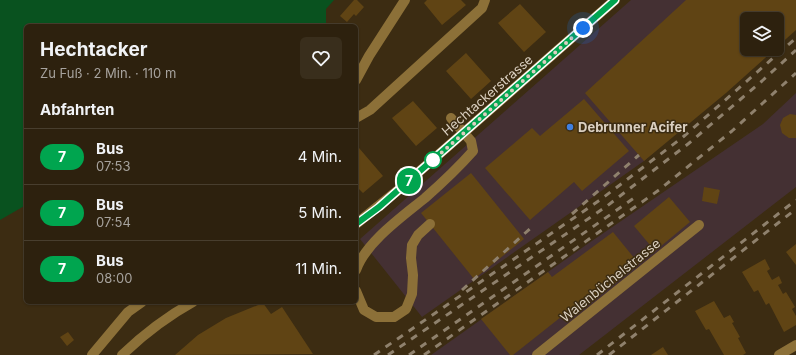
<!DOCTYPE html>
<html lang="de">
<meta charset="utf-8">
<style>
body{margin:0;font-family:Inter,sans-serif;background:#392e1c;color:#f1f3f6;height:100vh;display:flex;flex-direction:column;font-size:15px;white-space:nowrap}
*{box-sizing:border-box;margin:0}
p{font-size:13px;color:#a7a39e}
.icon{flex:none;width:22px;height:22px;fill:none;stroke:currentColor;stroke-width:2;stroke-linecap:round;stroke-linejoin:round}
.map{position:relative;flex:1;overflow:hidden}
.panel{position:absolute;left:24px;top:24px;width:334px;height:280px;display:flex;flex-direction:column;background:#2d210e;border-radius:6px;box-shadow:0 1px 3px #0004,0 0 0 1px #483e2e}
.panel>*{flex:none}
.badge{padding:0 8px;border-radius:13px;font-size:14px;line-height:26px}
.fabs{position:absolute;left:740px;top:12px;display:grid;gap:8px}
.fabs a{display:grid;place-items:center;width:44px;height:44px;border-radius:6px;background:#2d210e;box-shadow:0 1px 3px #0004,0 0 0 1px #483e2e;font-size:20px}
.you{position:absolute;width:20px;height:20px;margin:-10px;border:3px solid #fff;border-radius:50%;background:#1a73e8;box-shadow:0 0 0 6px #1a73e833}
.map>.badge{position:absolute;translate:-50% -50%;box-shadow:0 0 0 2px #fff}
h2{padding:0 16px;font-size:15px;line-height:36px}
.round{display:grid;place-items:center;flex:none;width:42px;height:42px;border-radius:6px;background:#392e1c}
.head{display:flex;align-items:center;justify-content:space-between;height:68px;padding:0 16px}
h1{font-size:19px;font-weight:700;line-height:30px}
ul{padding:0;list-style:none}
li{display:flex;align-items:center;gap:12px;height:56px;padding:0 16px;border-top:1px solid #483e2e}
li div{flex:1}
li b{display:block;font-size:15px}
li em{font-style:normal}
li .badge{min-width:44px;font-weight:700;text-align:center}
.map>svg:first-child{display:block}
.industrial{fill:#443033}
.green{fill:#09521f}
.building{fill:#604414}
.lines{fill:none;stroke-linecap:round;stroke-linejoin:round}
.minor{stroke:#8c7038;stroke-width:10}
.rail{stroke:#8f816d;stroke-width:3;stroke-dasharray:7 7;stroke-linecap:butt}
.line-casing{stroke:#fff;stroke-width:9}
.line{stroke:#00a54f;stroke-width:6}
.walk{stroke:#dbd0c1;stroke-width:4;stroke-dasharray:0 7.2}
.shop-dot{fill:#3f7fe0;stroke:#3c2c12;stroke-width:1.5}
.stop-dot{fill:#fff;stroke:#00a54f;stroke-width:2}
.labels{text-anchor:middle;stroke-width:3;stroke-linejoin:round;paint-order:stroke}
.street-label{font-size:13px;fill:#dbd0c1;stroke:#3c2c12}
.poi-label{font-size:13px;font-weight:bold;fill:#dbd0c1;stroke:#3c2c12;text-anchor:start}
</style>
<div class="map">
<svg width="796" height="355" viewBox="0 0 796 355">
<rect width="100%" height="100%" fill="#3c2c12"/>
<path class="industrial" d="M631,0H796L777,19H747V49H767L644,161L422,317L360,239Z
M796,93V187L579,355H431L586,245L763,124Z"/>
<path class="green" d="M0,0H334L326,9V26H26V205L0,220Z"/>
<path class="building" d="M354,0H357L364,7L356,16L354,14L347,22L340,16Z
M427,0H461L466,5L442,25L424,3Z
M686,0H796V30L777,47V19H747V49H775L726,93L644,161L585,93Z
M520,4L546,32L524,52L498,23Z
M466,53L491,81L471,99L446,71Z
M584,99L629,151L582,191L574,182L530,220L485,168L532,128L540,136Z
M413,101L437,128L416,146L392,118Z
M790,114L796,115V138H789L782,133L780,125L783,118Z
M359,148L383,176L363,193L356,186V150Z
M471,173L524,239L474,279L421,213Z
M704,187L720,190L717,204L702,201Z
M669,197L690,222L655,251L634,226Z
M613,232L639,264L594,300L590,294L513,355H510L481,319L548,272L552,277Z
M796,244V265L786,252Z
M765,259L770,269L767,271L772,280L779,276L782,283L778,285L783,294L786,292L795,307L792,309L796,316V325L784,332L769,303L766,305L758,290L754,292L742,272Z
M714,301L724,318L730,315L734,322L732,323L740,337L738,338L746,353L743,355H724L709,329L706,330L695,311Z
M263,303L271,314L282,307L313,354L175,355L198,335L226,318Z
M68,332L74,340L67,346L60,337Z
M663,347L668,355H651Z"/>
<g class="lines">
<path class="minor" d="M356,80L369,56L405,0
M356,118L370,110L482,8L485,0
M356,224L397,191L615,0
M356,270C366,242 403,216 425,198C442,183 458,168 473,151L471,141L451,118
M356,291L364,310L376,317H394L406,309L412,294L413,275L411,258L412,245L418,235L430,224
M92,355L128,312L142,302
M122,355C144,334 166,317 193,302
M537,355L699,225
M779,355L796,345"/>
<path class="rail" d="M572,214L639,155
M462,290L533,226
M374,355L600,200L683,137L796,38
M388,355L607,206L688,144L762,81L796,50
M409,355L637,196
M424,355L659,190L732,131L796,73
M597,355L796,200
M609,355L796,209"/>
</g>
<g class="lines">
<g class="line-casing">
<path id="line" d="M356,224L379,207L404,185L615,0"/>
</g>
<use href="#line" class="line"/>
<path class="walk" d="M433,160L432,161L583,28"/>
</g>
<circle class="shop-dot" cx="570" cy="127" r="4"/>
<circle class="stop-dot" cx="433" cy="160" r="8"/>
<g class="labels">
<g class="street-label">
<text transform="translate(487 95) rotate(-41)" y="5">Hechtackerstrasse</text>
<text transform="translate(610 280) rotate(-39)" y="5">Walenbüchelstrasse</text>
</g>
<g class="poi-label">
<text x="578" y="132">Debrunner Acifer</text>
</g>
</g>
</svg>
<div class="fabs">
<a><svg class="icon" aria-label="layers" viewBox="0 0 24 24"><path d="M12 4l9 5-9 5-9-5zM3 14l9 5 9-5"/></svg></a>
</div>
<div class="you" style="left:583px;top:28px"></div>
<b class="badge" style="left:409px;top:181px;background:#00a54f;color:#fff">7</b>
<section class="panel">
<div class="head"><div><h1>Hechtacker</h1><p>Zu Fuß · 2 Min. · 110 m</p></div><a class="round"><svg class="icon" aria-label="heart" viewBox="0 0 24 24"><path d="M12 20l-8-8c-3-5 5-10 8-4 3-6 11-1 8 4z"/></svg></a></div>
<h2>Abfahrten</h2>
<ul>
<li><span class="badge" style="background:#00a54f;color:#fff">7</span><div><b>Bus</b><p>07:53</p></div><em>4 Min.</em></li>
<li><span class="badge" style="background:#00a54f;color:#fff">7</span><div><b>Bus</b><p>07:54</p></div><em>5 Min.</em></li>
<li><span class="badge" style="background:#00a54f;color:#fff">7</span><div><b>Bus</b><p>08:00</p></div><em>11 Min.</em></li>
</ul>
</section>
</div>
